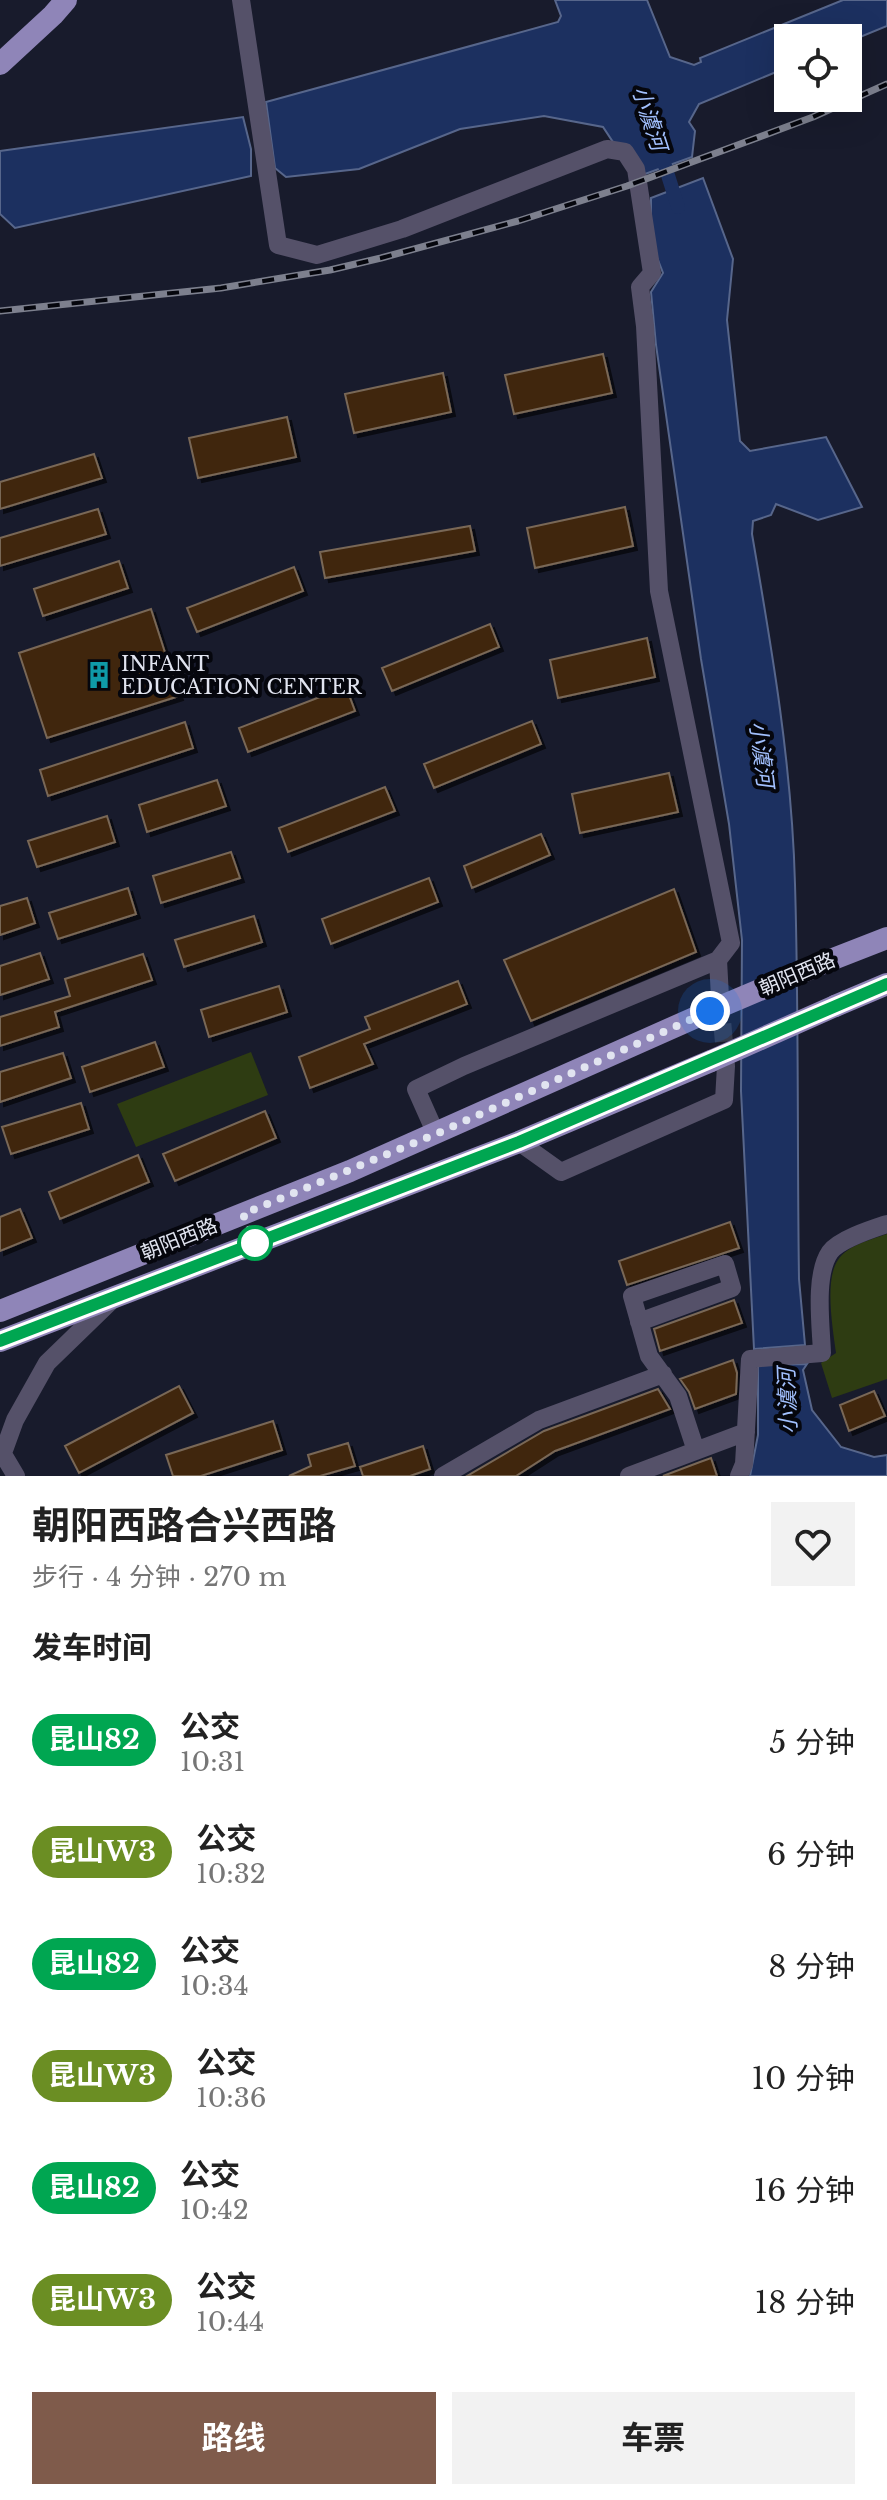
<!DOCTYPE html>
<html lang="zh">
<meta charset="utf-8">
<style>
body{margin:0;font-family:"Libre Baskerville","Noto Sans SC",serif;background:#f2f2f2;color:#222;height:100vh;display:flex;flex-direction:column;font-size:30px;white-space:nowrap}
*{box-sizing:border-box;margin:0}
p{font-size:26px;color:#767676}
.icon{flex:none;width:44px;height:44px;fill:none;stroke:currentColor;stroke-width:2;stroke-linecap:round;stroke-linejoin:round}
.map{position:relative;height:1476px;overflow:hidden}
.drawer{display:flex;flex-direction:column;background:#fff;flex:1}
.drawer>*{flex:none}
.badge{padding:0 16px;border-radius:26px;font-size:28px;line-height:52px}
.buttons{position:absolute;left:774px;top:24px;display:grid;gap:16px}
.buttons a{display:grid;place-items:center;width:88px;height:88px;border-radius:0px;background:#fff;box-shadow:0 8px 32px #0002;font-size:40px}
.you{position:absolute;width:40px;height:40px;margin:-20px;border:6px solid #fff;border-radius:50%;background:#1a73e8;box-shadow:0 0 0 12px #1a73e833}
.map>.badge{position:absolute;translate:-50% -50%;box-shadow:0 0 0 4px #fff}
h2{padding:0 32px;font-size:30px;line-height:72px}
.round{display:grid;place-items:center;flex:none;width:84px;height:84px;border-radius:0px;background:#f2f2f2}
.headline{display:flex;align-items:center;justify-content:space-between;height:136px;padding:0 32px}
h1{font-size:38px;font-weight:700;line-height:60px}
.button{display:flex;gap:16px;margin-top:auto;padding:16px 32px}
.button a{flex:1;height:92px;border-radius:0px;background:#7f5b4b;color:#fff;font-size:32px;font-weight:700;line-height:92px;text-align:center}
.button a+a{background:#f2f2f2;color:#222}
ul{padding:0;list-style:none}
li{display:flex;align-items:center;gap:24px;height:112px;padding:0 32px}
li div{flex:1}
li b{display:block;font-size:30px}
li em{font-style:normal}
li .badge{min-width:88px;font-weight:700;text-align:center}
.map>svg:first-child{display:block}
.green{fill:#2e3c12}
.water{fill:#1c3060;stroke:#57668b;stroke-width:2}
.lines{fill:none;stroke-linecap:round;stroke-linejoin:round}
.canal{stroke:#1c3060;stroke-width:14}
.building{fill:#3f260d;stroke:#796757;stroke-width:2;filter:url(#shadow)}
.minor-tunnel{stroke:#363949;stroke-width:18;stroke-dasharray:18 9;stroke-linecap:butt}
.minor{stroke:#555169;stroke-width:18}
.major{stroke:#8f85b8;stroke-width:22}
.rail-casing{stroke:#7d808e;stroke-width:7}
.rail{stroke:#05060d;stroke-width:4;stroke-dasharray:12;stroke-linecap:butt}
.major-bridge{stroke:#8f85b8;stroke-width:22}
.line-casing{stroke:#fff;stroke-width:18}
.line{stroke:#00a651;stroke-width:12}
.walk{stroke:#e1e4f0;stroke-width:8;stroke-dasharray:0 14.4}
.stop-dot{fill:#fff;stroke:#00a651;stroke-width:4}
.labels{text-anchor:middle;stroke-width:8;stroke-linejoin:round;paint-order:stroke}
.poi-label{font-size:20px;fill:#e1e4f0;stroke:#05060d;text-anchor:start}
.street-label{font-size:20px;fill:#e1e4f0;stroke:#05060d}
.water-label{font-size:22px;font-style:italic;fill:#a2c0fe;stroke:#05060d}
</style>
<div class="map">
<svg width="887" height="1476" viewBox="0 0 887 1476">
<defs>
<filter id="shadow"><feDropShadow dx="4" dy="4" stdDeviation="0" flood-color="#0009"/></filter>
</defs>
<rect width="100%" height="100%" fill="#181b2c"/>
<path class="green" d="M251,1052L268,1095L136,1147L117,1104Z
M887,1234V1379L832,1398L821,1363L836,1353C833,1330 824,1280 838,1260C848,1245 870,1240 887,1234Z"/>
<path class="water" d="M555,0H647L670,57L694,65L701,62L700,58L843,0H887V26L848,42V38H788V67L699,104L689,122L695,131L692,157L645,174L613,142L603,127L544,116L460,129L359,169L286,177L275,168L266,102L558,22L561,16Z
M243,117L251,149V176L15,228L0,214V151Z
M703,178L733,259L727,320L740,441L750,451L826,437L862,507L818,520L776,504L771,515L753,521L752,534C772,650 792,766 795,884C799,1016 797,1148 799,1279L805,1345L754,1349L741,1091L742,940L729,824L701,659L656,345L651,292L663,273L651,242V198Z
M807,1364L803,1370L812,1410L841,1447L874,1457L887,1455V1476H750L758,1435V1365Z"/>
<g class="lines">
<path class="canal" d="M660,150L678,207"/>
</g>
<path class="building" d="M603,354L612,393L514,414L505,375Z
M443,373L451,412L354,433L345,394Z
M287,417L296,457L198,478L189,438Z
M94,454L102,478L0,509V482Z
M625,507L633,546L535,568L527,528Z
M98,509L106,534L0,566V538Z
M470,526L475,551L325,578L320,552Z
M119,561L128,588L43,616L34,589Z
M294,567L303,591L197,632L187,608Z
M151,609L179,696L47,738L19,653Z
M490,624L499,647L392,691L382,668Z
M647,638L655,677L558,698L550,660Z
M346,687L355,711L248,752L239,728Z
M532,721L541,744L434,788L424,764Z
M185,722L193,748L48,796L40,770Z
M669,773L678,812L580,833L572,794Z
M217,780L226,806L147,832L139,805Z
M385,787L395,811L288,852L279,828Z
M107,816L115,842L37,867L28,841Z
M541,834L550,855L472,888L464,866Z
M231,852L240,878L161,903L153,876Z
M429,878L438,902L331,944L322,919Z
M128,888L136,914L58,939L49,913Z
M674,889L696,952L531,1021L504,960Z
M27,898L35,923L0,935V906Z
M254,916L262,942L184,967L175,940Z
M40,953L49,979L0,995V966Z
M143,954L152,980L55,1012L59,1027L0,1046V1017L70,996L65,979Z
M458,981L467,1004L364,1044L373,1064L310,1088L299,1057L370,1029L365,1017Z
M279,986L287,1012L209,1037L201,1010Z
M155,1042L164,1067L90,1092L82,1067Z
M63,1053L71,1078L0,1102V1072Z
M81,1103L89,1129L11,1154L2,1127Z
M265,1111L276,1138L175,1181L163,1154Z
M138,1155L149,1182L60,1219L49,1192Z
M20,1209L32,1238L0,1251V1217Z
M730,1222L739,1248L627,1285L619,1261Z
M734,1300L742,1323L660,1351L654,1329Z
M733,1360L737,1373L736,1394L695,1409L689,1392L680,1379Z
M179,1386L193,1413L79,1473L65,1446Z
M658,1389L670,1409L555,1451L516,1476H467L544,1431Z
M874,1391L885,1416L849,1431L840,1405Z
M273,1421L282,1450L201,1476H173L166,1455Z
M348,1443L355,1466L320,1476H289L311,1466L308,1455Z
M423,1446L430,1469L410,1476H363L360,1467Z
M711,1458L717,1476H663L700,1462Z"/>
<g class="lines">
<path class="minor-tunnel" d="M720,997L726,1066"/>
<path class="minor" d="M241,0L278,245L317,255L402,229L607,149L625,152L636,169L652,273L640,287L645,326L659,591L731,943L718,960L464,1066L416,1089L436,1134
M718,960L720,997
M519,1142L561,1172L724,1100L726,1066
M639,1322L732,1288L725,1264L632,1296L649,1356L678,1396L696,1451
M0,1449L16,1476
M3,1453L15,1420L47,1363L113,1299
M443,1476L539,1420L663,1374
M629,1476L746,1432
M739,1476L744,1464L750,1359L822,1353C821,1326 814,1275 830,1252C840,1239 872,1229 887,1224"/>
<path class="major" d="M0,64L53,15L66,0
M828,961L887,938
M835,1006L887,984
M0,1311L350,1171L710,1011
M0,1341L519,1142L711,1061"/>
<g class="rail-casing">
<path id="rail" d="M0,311L221,288L330,270L381,258L518,221L627,186L813,117L887,84"/>
</g>
<use href="#rail" class="rail"/>
<path class="major-bridge" d="M710,1011L828,961
M711,1061L835,1006"/>
</g>
<g class="lines">
<g class="line-casing">
<path id="line" d="M0,1341L519,1142L887,984"/>
</g>
<use href="#line" class="line"/>
<path class="walk" d="M255,1243L243,1214L436,1134L710,1011"/>
</g>
<defs>
<g id="building-bare" transform="scale(2.16)"><path d="M-4-6H4V6H1V3H-1V6H-4ZM-2.5-4.3h1.7v1.8h-1.7ZM.8-4.3h1.7v1.8H.8ZM-2.5-1h1.7V.8h-1.7ZM.8-1h1.7V.8H.8Z" fill="#0f9aa8" stroke="#05060d" stroke-width="2.5" paint-order="stroke"/></g>
</defs>
<g fill-rule="evenodd">
<use href="#building-bare" x="99" y="675"/>
</g>
<circle class="stop-dot" cx="255" cy="1243" r="16"/>
<g class="labels">
<g class="poi-label">
<text x="121" y="671">INFANT<tspan x="121" dy="23">EDUCATION CENTER</tspan></text>
</g>
<g class="street-label">
<text transform="translate(797 974) rotate(-23)" y="7">朝阳西路</text>
<text transform="translate(179 1239) rotate(-22)" y="7">朝阳西路</text>
</g>
<g class="water-label">
<text transform="translate(650 118) rotate(72)" y="8">小澞河</text>
<text transform="translate(762 754) rotate(83)" y="8">小澞河</text>
<text transform="translate(787 1401) rotate(-92)" y="8">小澞河</text>
</g>
</g>
</svg>
<div class="buttons">
<a><svg class="icon" aria-label="locate" viewBox="0 0 24 24"><circle cx="12" cy="12" r="6"/><path d="M12 2v4M12 18v4M2 12h4M18 12h4"/></svg></a>
</div>
<div class="you" style="left:710px;top:1011px"></div>
</div>
<section class="drawer">
<div class="headline"><div><h1>朝阳西路合兴西路</h1><p>步行 · 4 分钟 · 270 m</p></div><a class="round"><svg class="icon" aria-label="heart" viewBox="0 0 24 24"><path d="M12 20l-8-8c-3-5 5-10 8-4 3-6 11-1 8 4z"/></svg></a></div>
<h2>发车时间</h2>
<ul>
<li><span class="badge" style="background:#00a651;color:#fff">昆山82</span><div><b>公交</b><p>10:31</p></div><em>5 分钟</em></li>
<li><span class="badge" style="background:#6b8e23;color:#fff">昆山W3</span><div><b>公交</b><p>10:32</p></div><em>6 分钟</em></li>
<li><span class="badge" style="background:#00a651;color:#fff">昆山82</span><div><b>公交</b><p>10:34</p></div><em>8 分钟</em></li>
<li><span class="badge" style="background:#6b8e23;color:#fff">昆山W3</span><div><b>公交</b><p>10:36</p></div><em>10 分钟</em></li>
<li><span class="badge" style="background:#00a651;color:#fff">昆山82</span><div><b>公交</b><p>10:42</p></div><em>16 分钟</em></li>
<li><span class="badge" style="background:#6b8e23;color:#fff">昆山W3</span><div><b>公交</b><p>10:44</p></div><em>18 分钟</em></li>
</ul>
<div class="button"><a>路线</a><a>车票</a></div>
</section>
